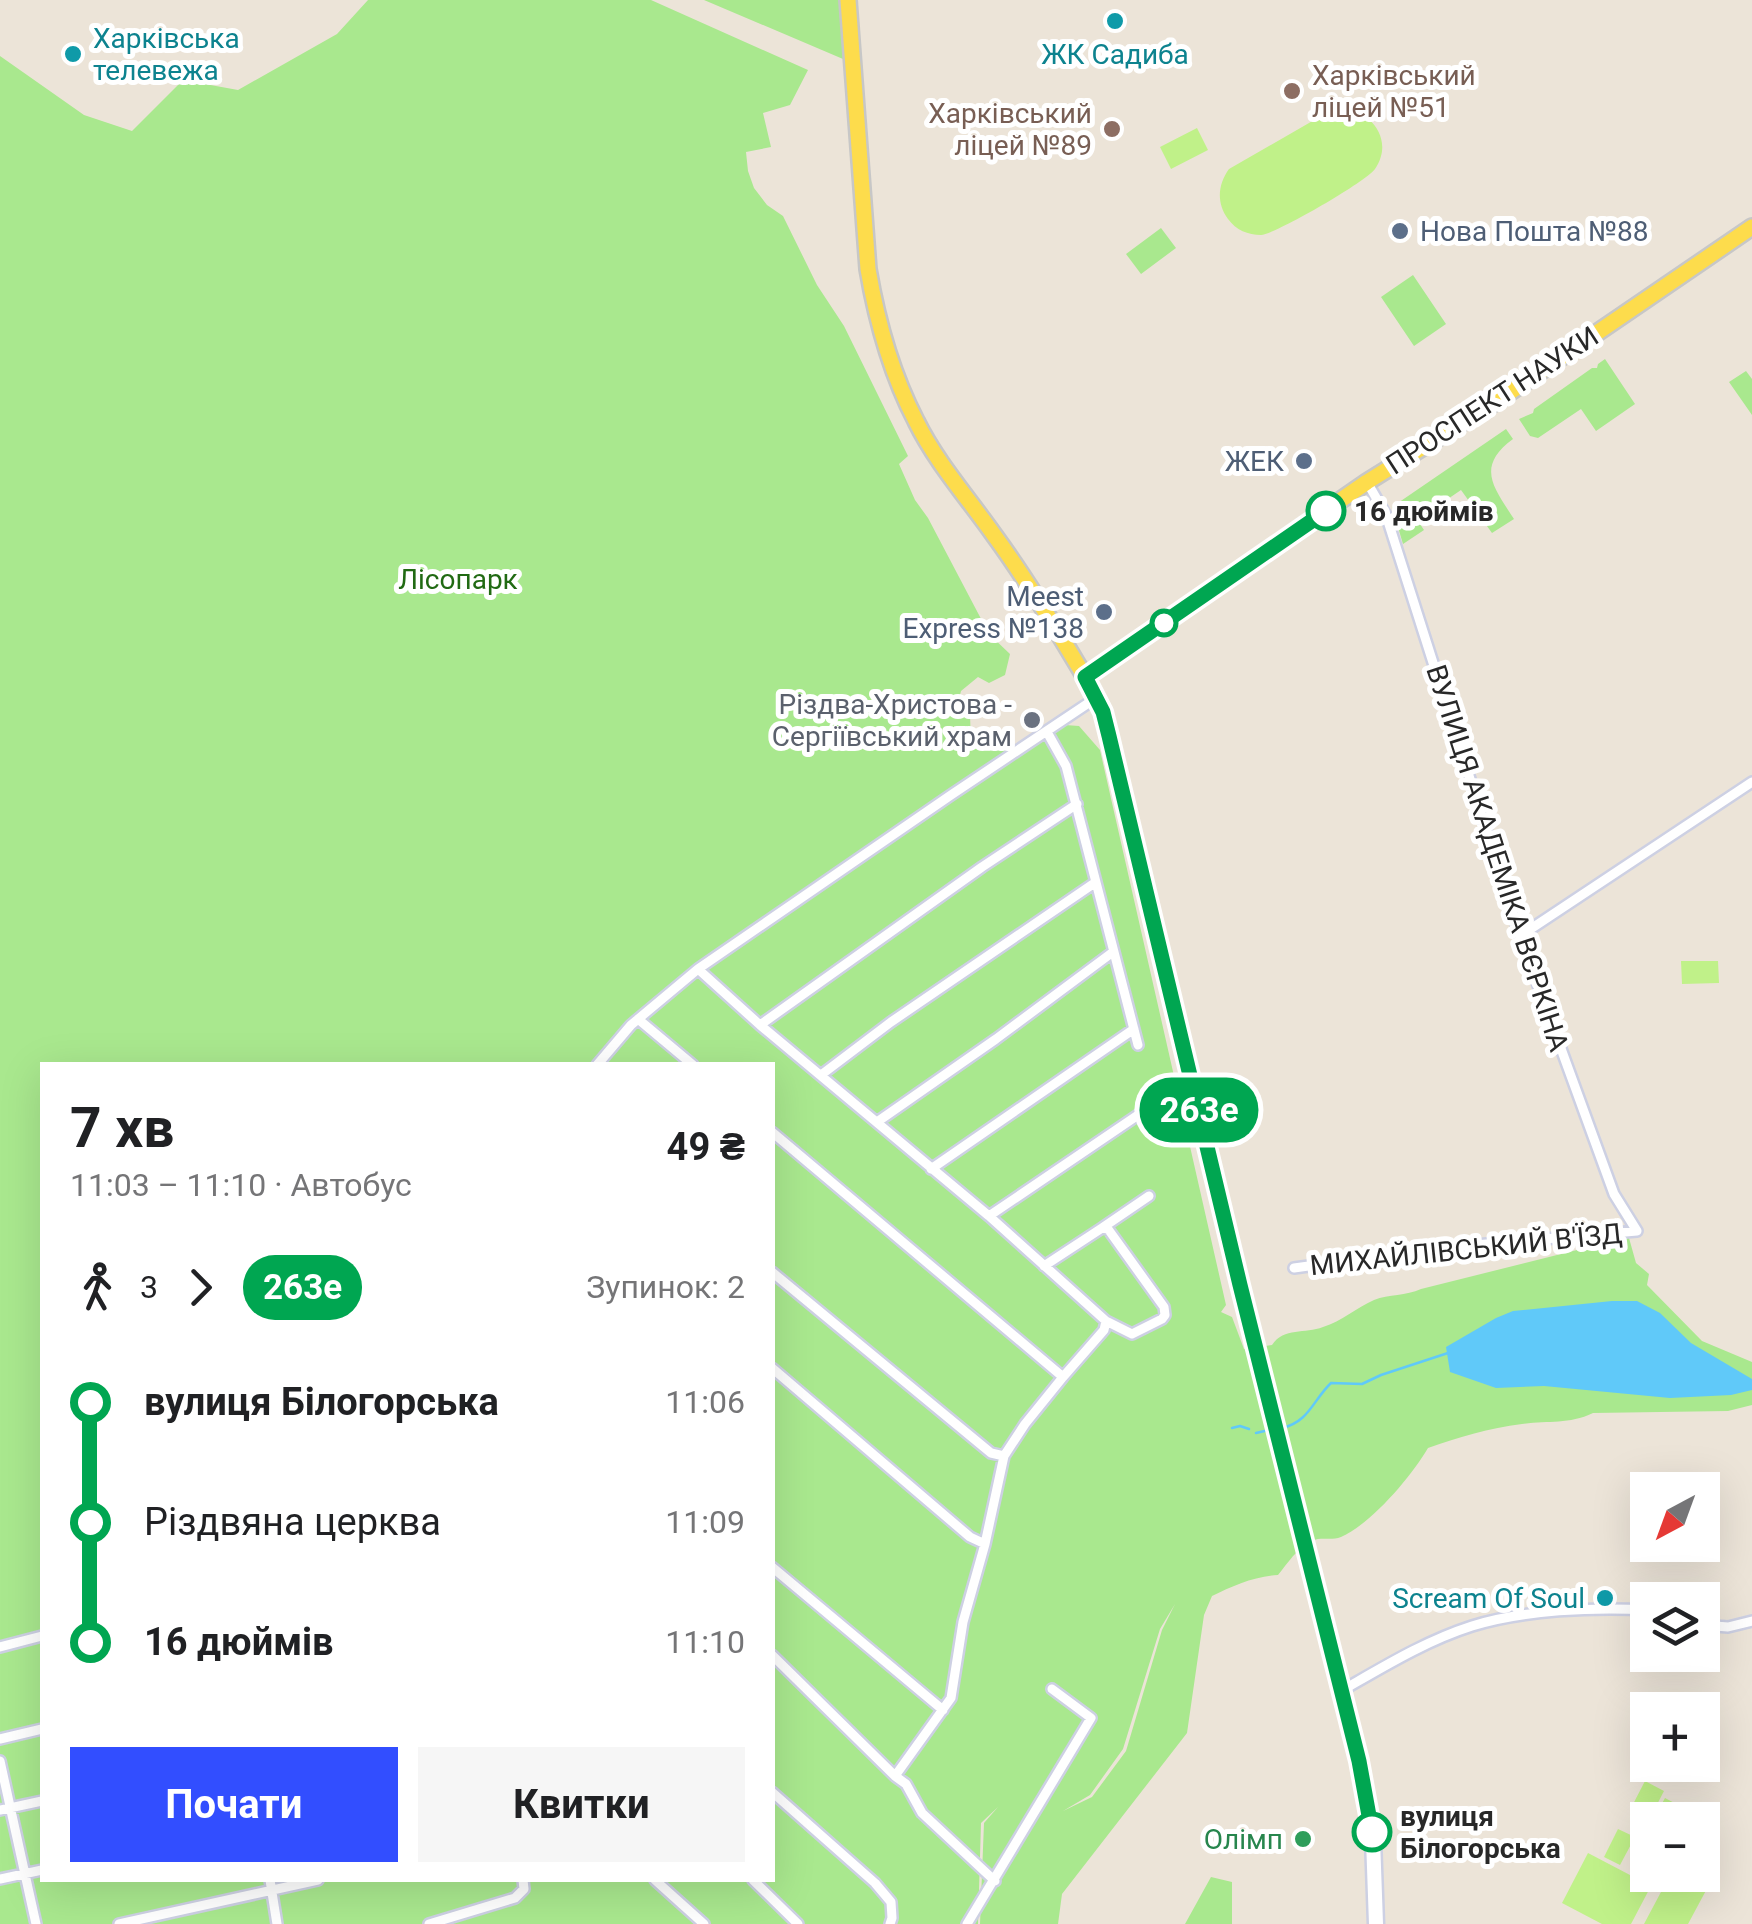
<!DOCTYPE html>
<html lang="uk">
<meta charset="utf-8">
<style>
body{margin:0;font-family:Roboto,sans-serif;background:#f6f6f6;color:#202124;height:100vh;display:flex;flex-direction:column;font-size:38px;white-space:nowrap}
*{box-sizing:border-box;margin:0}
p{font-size:32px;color:#757577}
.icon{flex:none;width:55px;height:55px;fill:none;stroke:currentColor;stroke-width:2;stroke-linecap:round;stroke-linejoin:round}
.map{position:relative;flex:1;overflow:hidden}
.drawer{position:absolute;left:40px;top:1062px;width:735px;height:820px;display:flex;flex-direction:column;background:#fff;border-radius:0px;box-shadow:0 10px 40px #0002}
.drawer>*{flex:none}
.badge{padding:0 20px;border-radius:32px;font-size:35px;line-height:65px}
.needle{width:65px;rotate:221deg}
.buttons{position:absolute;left:1630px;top:1472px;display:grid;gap:20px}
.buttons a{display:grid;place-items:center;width:90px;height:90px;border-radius:0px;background:#fff;box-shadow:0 10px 40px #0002;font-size:50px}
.map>.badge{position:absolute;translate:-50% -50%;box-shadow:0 0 0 5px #fff}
.legs{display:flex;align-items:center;gap:15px;height:110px;padding:0 30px;font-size:32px}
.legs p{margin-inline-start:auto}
.summary{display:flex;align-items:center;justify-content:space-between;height:170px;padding:0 30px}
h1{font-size:55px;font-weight:700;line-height:75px}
.cta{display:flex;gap:20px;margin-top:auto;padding:20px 30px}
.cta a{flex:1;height:115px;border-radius:0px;background:#324eff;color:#fff;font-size:40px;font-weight:700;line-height:115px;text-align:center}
.cta a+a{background:#f6f6f6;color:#202124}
ul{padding:0 30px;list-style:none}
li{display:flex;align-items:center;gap:35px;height:120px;font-size:38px}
li i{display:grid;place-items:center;width:15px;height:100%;margin:0 12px;background:currentColor}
li i::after{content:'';width:25px;height:25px;margin:-12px;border:8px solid;border-radius:50%;background:#fff}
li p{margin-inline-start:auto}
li:first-child i{background:linear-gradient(#0000 50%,currentColor 0)}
li:last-child i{background:linear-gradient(currentColor 50%,#0000 0)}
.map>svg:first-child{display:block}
.green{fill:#a9e88e;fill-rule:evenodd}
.pitch{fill:#c0f189}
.water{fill:#60c9f9}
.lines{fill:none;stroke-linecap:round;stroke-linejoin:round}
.stream{stroke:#60c9f9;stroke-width:2.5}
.street-casing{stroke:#cdd0e3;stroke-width:14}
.secondary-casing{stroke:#cdd0e3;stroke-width:19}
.primary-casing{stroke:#c7c7c7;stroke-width:20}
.street{stroke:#fff;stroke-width:9}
.secondary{stroke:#fff;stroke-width:14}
.primary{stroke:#fddc4c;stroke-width:15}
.line-1-casing{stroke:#fff;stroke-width:22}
.line-1{stroke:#00a651;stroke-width:15}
.culture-dot{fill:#0f9aa8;stroke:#fff;stroke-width:4}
.education-dot{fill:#8d6e63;stroke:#fff;stroke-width:4}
.service-dot{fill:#5c6f8a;stroke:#fff;stroke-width:4}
.stop-1-dot{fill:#fff;stroke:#00a651;stroke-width:5}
.worship-dot{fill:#6b7280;stroke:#fff;stroke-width:4}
.leisure-dot{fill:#2e9e5b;stroke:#fff;stroke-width:4}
.labels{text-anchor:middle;stroke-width:10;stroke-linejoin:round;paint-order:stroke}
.culture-label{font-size:28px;fill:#0d838f;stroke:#fff;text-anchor:start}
.education-label{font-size:28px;fill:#785e54;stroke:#fff;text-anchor:start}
.service-label{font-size:28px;fill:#4e5e75;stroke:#fff;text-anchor:end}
.street-label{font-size:28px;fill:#282828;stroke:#fff}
.stop-label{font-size:28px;font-weight:bold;fill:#282828;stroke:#fff;text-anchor:start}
.park-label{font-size:28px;fill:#216a13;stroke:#fff}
.worship-label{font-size:28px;fill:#5b616d;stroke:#fff;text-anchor:end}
.leisure-label{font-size:28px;fill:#27864d;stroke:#fff;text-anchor:end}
</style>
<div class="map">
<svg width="1752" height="1924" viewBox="0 0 1752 1924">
<rect width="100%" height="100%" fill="#ece4d8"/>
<path class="green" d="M368,0H651L808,70L790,105L763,113L771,147L746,152L748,171L754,188L767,205L783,216L817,285L844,326L908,456L899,464L915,500L928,518L989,634L1010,654L1005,675L989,683L978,677L961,691L959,699L970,714L971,745H987L1008,735L1010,741L1007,751L1013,756L1065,725L1079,726L1100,750L1226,1305L1221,1312L1232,1317L1244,1349L1272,1345C1284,1327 1305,1334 1323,1327C1342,1321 1356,1308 1374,1300C1389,1294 1406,1296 1421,1289L1625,1238H1629L1636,1263L1649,1274L1647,1285L1702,1341L1752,1362V1405L1728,1411L1593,1413C1568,1425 1548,1420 1522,1424C1489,1428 1459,1437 1428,1448C1411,1477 1372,1523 1341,1537C1333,1540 1326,1538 1318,1539C1301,1542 1288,1563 1278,1575C1255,1576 1232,1586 1212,1596L1204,1615L1187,1733L1062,1894L1058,1924H980L984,1823L998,1807L981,1823L978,1924H0V56L84,115L132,131L183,80L238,90L337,34ZM42,1065H772V1880H42ZM1175,1604L1162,1630L1126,1751L1092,1797L1063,1811L1090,1795L1123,1749L1160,1629Z
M704,0H839L843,59Z
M1161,228L1176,248L1141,274L1126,254Z
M1413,275L1446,324L1414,346L1381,297Z
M1605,359L1635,404L1596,431L1581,409L1538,438L1530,436L1519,419L1533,413L1534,409L1592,368H1597L1598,364Z
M1746,371L1752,379V415L1729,382Z
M1506,429L1513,439C1475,467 1494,488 1514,519L1492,533L1461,490L1439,505L1441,510L1420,524L1424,530L1403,544L1392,507Z
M1211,1877L1232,1882V1924H1185Z"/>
<path class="pitch" d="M1335,108C1368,106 1396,138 1375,169C1367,181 1276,234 1261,235C1248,235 1236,230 1228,219C1216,203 1218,184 1229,169Z
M1197,128L1208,150L1171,169L1160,147Z
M1681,961H1718L1719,983L1682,984Z
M1645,1781L1664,1791L1649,1820L1630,1810Z
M1665,1798L1684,1808L1678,1820H1653Z
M1618,1829L1635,1837L1620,1865L1604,1857Z
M1588,1853L1651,1886L1631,1924H1602L1562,1903Z
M1703,1862L1717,1870L1688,1924H1644L1670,1875H1702Z"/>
<path class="water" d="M1612,1301H1637L1660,1313L1691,1343L1752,1379V1390L1731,1395L1670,1398L1544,1386L1496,1388L1450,1372L1446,1347L1496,1318L1513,1311Z"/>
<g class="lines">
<path class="stream" d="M1232,1428L1240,1426L1249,1429
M1282,1428C1309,1422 1313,1400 1331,1383L1362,1384L1381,1375L1448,1353
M1256,1433L1269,1430"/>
<g class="street-casing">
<path id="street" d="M1047,732L1066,766L1138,1045
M1520,936L1752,782
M698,969L760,1025L989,1216L1106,1321L1132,1334L1162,1319L1165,1315L1164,1307L1108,1229L1102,1228L1044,1266
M638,1019L693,1065
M760,1025L982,867L1077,804
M597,1065L631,1025L698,969L951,795L1096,698
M821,1075L891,1022L1096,882
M877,1122L996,1039L1113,952
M772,1132L1063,1377
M931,1169L1134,1029
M989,1216L1141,1113L1168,1105
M1102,1228L1149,1196
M1294,1268L1441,1248L1637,1231L1614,1194L1520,936L1386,515L1367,482
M772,1272L991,1453L1004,1456
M772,1368L970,1537L985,1544
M772,1567L943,1710
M1702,1625L1728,1627L1752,1621
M0,1647L42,1636
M772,1655L895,1776L906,1784L922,1813L995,1881
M1341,1691C1383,1667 1425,1641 1472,1626C1523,1610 1594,1607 1648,1610
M0,1739L42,1729
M0,1761L36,1924
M895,1776L951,1698L963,1622L985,1544L1004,1456L1025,1424L1063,1377L1104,1330L1106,1321
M772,1792L875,1883L891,1902L892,1918L890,1924
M0,1810L42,1801
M0,1879L42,1870
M270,1880L277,1924
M655,1880L704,1924
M753,1880L798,1924
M119,1924L318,1880
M429,1924L515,1898L524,1889L523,1880
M967,1924L1091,1718L1052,1689"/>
</g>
<g class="secondary-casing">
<path id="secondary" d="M1085,677L1103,712L1109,735L1240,1285L1359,1761L1373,1839L1376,1924"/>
</g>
<g class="primary-casing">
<path id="primary" d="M848,0L868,269C877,322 891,373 916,421C936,462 968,498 994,535C1027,580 1056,629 1085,677L1367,482L1497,401L1752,227"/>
</g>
<use href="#street" class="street"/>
<use href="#secondary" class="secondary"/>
<use href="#primary" class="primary"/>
</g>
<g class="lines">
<g class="line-1-casing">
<path id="line-1" d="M1326,511L1085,677L1103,712L1109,736L1240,1285L1359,1761L1372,1832"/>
</g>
<use href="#line-1" class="line-1"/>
</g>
<g class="culture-dot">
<circle cx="1115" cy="21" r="10"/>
<circle cx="73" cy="54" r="10"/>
<circle cx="1605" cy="1598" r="10"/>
</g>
<g class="education-dot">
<circle cx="1292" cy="91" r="10"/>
<circle cx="1112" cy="129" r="10"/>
</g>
<g class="service-dot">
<circle cx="1400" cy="231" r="10"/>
<circle cx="1304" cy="461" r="10"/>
<circle cx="1104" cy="612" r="10"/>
</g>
<g class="stop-1-dot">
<circle cx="1326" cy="511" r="18"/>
<circle cx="1164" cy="623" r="12"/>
<circle cx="1372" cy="1832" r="18"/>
</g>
<circle class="worship-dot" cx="1032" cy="720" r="10"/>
<circle class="leisure-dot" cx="1303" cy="1839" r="10"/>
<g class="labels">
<g class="culture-label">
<text x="93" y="48">Харківська<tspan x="93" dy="32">телевежа</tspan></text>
<text x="1115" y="64" text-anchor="middle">ЖК Садиба</text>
<text x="1585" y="1608" text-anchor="end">Scream Of Soul</text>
</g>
<g class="education-label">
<text x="1312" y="85">Харківський<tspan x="1312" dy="32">ліцей №51</tspan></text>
<text x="1092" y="123" text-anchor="end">Харківський<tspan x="1092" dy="32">ліцей №89</tspan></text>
</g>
<g class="service-label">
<text x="1420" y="241" text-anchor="start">Нова Пошта №88</text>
<text x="1284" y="471">ЖЕК</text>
<text x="1084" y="606">Meest<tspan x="1084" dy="32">Express №138</tspan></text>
</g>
<g class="street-label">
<text transform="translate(1492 400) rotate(-33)" y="10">ПРОСПЕКТ НАУКИ</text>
<text transform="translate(1498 858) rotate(72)" y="10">ВУЛИЦЯ АКАДЕМІКА ВЄРКІНА</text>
<text transform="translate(1466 1249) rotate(-6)" y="10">МИХАЙЛІВСЬКИЙ В'ЇЗД</text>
</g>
<g class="stop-label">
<text x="1354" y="521">16 дюймів</text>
<text x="1400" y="1826">вулиця<tspan x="1400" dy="32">Білогорська</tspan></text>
</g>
<g class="park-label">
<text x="458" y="589">Лісопарк</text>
</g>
<g class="worship-label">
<text x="1012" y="714">Різдва-Христова -<tspan x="1012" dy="32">Сергіївський храм</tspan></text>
</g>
<g class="leisure-label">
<text x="1283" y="1849">Олімп</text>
</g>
</g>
</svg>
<div class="buttons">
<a><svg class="needle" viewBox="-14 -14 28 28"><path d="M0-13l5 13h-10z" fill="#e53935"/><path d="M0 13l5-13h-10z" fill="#757577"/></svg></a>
<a><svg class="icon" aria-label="layers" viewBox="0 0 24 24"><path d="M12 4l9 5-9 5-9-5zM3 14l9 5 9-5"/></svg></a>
<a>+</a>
<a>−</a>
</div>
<b class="badge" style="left:1199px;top:1110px;background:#00a651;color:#fff">263е</b>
<section class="drawer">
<div class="summary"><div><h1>7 хв</h1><p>11:03 – 11:10 · Автобус</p></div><b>49 ₴</b></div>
<div class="legs"><svg class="icon" aria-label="walk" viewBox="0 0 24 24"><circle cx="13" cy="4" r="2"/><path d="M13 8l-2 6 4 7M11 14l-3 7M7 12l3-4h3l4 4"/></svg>3<svg class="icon" aria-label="forward" viewBox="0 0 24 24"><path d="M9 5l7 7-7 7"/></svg><b class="badge" style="background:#00a651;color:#fff">263е</b><p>Зупинок: 2</p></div>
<ul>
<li><i style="color:#00a651"></i><b>вулиця Білогорська</b><p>11:06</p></li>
<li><i style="color:#00a651"></i><span>Різдвяна церква</span><p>11:09</p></li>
<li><i style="color:#00a651"></i><b>16 дюймів</b><p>11:10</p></li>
</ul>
<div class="cta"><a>Почати</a><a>Квитки</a></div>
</section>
</div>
